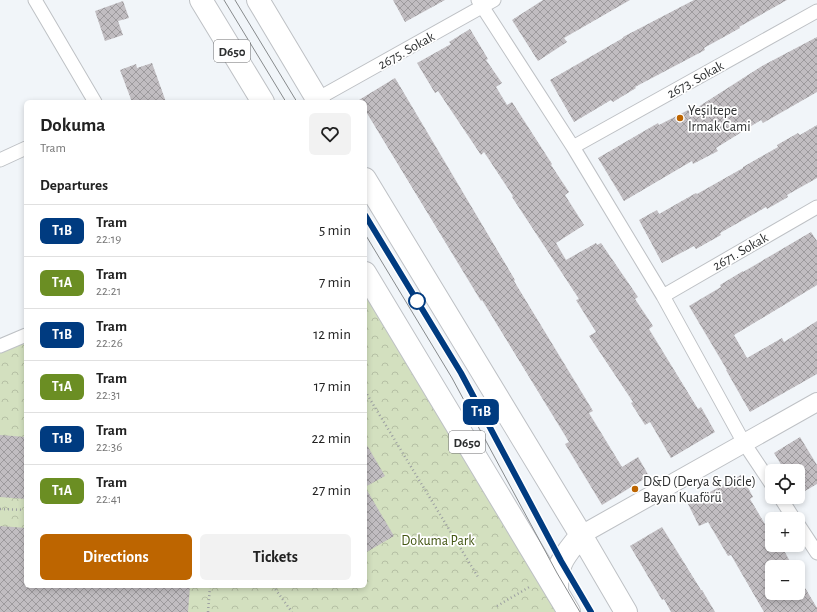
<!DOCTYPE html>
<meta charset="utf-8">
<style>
body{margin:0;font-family:"Alegreya Sans",sans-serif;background:#f2f2f2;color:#222;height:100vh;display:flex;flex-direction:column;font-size:15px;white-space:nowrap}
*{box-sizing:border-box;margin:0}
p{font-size:13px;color:#767676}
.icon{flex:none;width:22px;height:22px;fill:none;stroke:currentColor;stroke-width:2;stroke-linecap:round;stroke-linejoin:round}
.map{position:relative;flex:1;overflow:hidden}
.details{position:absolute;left:24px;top:100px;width:343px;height:488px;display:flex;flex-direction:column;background:#fff;border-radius:6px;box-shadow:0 2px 6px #0003}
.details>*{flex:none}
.badge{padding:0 8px;border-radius:6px;font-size:14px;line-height:26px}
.buttons{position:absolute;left:765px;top:464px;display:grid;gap:8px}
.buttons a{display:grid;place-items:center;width:40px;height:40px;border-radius:6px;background:#fff;box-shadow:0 2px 6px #0003;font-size:20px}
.map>.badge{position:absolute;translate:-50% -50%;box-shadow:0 0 0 2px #fff}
h2{padding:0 16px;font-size:15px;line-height:36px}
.round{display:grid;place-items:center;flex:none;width:42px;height:42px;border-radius:6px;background:#f2f2f2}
.summary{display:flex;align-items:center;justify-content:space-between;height:68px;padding:0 16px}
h1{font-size:19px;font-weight:700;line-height:30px}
.button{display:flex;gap:8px;margin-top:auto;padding:8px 16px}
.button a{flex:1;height:46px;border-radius:6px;background:#bd6500;color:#fff;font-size:16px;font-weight:700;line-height:46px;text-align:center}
.button a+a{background:#f2f2f2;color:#222}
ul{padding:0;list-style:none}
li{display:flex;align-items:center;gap:12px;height:52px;padding:0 16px;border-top:1px solid #e0e0e0}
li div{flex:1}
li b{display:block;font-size:15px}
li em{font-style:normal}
li .badge{min-width:44px;font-weight:700;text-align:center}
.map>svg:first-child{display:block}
.park{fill:url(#park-crowns)}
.building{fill:url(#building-cross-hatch)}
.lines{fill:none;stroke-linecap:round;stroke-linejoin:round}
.street-casing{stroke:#bec1c5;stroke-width:15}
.secondary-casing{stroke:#bec1c5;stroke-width:20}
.highway-casing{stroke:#bec1c5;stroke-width:24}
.path{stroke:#9c9fa1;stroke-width:2.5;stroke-dasharray:1 3;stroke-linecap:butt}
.street{stroke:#fff;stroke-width:13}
.secondary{stroke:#fff;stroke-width:18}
.highway{stroke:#fff;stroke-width:22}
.tram{stroke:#878a8c;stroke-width:1}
.line-casing{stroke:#fff;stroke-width:9}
.line{stroke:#003b80;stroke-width:6}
.poi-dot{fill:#bd6500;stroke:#fff;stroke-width:1.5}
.stop-dot{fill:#fff;stroke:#003b80;stroke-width:2}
.labels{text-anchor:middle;stroke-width:3.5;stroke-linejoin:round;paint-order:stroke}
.shield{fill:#fff;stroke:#6c6d6e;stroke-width:1}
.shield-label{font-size:13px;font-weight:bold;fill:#2d2f30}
.street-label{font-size:14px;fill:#2d2f30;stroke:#fff}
.poi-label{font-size:14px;fill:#2d2f30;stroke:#fff;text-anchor:start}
.park-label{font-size:14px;fill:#435613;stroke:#fff}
</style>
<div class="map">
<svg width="817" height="612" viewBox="0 0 817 612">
<defs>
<pattern id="park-crowns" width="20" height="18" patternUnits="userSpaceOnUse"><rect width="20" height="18" fill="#d3e0bf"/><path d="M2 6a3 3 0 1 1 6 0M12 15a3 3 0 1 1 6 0" fill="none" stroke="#b5c0a4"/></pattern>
<pattern id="building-cross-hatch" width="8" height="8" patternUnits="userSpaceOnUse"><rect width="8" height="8" fill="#c1bdc1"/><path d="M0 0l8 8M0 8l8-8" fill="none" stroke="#9d9a9d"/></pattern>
</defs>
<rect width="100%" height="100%" fill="#f1f5f9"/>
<path class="park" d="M365,274L566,612H0V347L26,336V586H365Z"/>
<path class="building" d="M393,0H445L405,22Z
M543,0H630L564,38L567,42L538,61L512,20Z
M694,0H787L739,27L740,28L704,48L705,50L635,87L636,88L613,102L611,100L574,122L550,80L623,38V37Z
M123,1L129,18L118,21L123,35L105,41L95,11Z
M470,29L488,59L486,60L502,83L496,87L507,105L512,102L552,164L551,165L569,192L565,195L584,225L556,243L566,260L596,243L597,245L601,243L638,297L635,299L653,326L649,329L698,409L701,407L715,432L671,458L650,422L645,425L631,403L633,402L589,336L596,332L576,300L579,299L512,197L513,196L484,152L481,155L438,91L435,93L417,63L451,44L449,42Z
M817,37V92L763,123L761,120L716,148L718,151L693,164L692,161L624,201L598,158L658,123L659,125L694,107L695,109L762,66Z
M152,63L166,102H132L120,70L136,64L137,68Z
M395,78L515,280L514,281L593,411L589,413L622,467L638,457L649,476L602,505L565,444L569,442L482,300L481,301L365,110V102H360L359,100Z
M817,125V178L787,195L788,197L767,209L766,207L720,233L721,235L696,249L694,246L662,263L639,220L657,210L659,214L696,193L697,194L743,168V167L778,147L777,145L798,133L800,135Z
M811,232L817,241V285L734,335L747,358L782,338L784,342L817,321V374L750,412L726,370H727L689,306L721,287L720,285L743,271V272Z
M0,435L26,437V499L0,497Z
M800,437L817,465V484L798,495V471H785L774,453Z
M365,442L385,476L365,487L394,536L365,553Z
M741,475L753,497L750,499L772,536V545H781L793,567H772V593H798V576L817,608V612H764L731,555L728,556L708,522L699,526L688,504Z
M0,526L26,528V586H190L188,612H0Z
M662,527L701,590H702L715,612H671L664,599L662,600L630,546Z"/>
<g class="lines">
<g class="street-casing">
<path id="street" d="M35,0L95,102
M478,0L573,147L663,296L744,443L772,485
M317,99L494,0
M573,147L817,11
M0,160L26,148
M663,296L817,207
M0,346L26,335
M780,497L794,519
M798,524L817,553"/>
</g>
<g class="secondary-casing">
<path id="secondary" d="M581,535L817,402"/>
</g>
<g class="highway-casing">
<path id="highway" d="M201,0L263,102
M258,0L319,102
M365,179L581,535L626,612
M365,273L569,612
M557,591C557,561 564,557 581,535"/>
</g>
<path class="path" d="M365,391L478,577
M0,509L26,510
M273,586L292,612
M497,606L531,586
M208,612L210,586"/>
<use href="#street" class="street"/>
<use href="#secondary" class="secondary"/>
<use href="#highway" class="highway"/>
<path class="tram" d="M224,0L286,102
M235,0L297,102
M365,215L461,373L561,561L591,612
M365,234L452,378L557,573L580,612"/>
</g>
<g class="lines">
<g class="line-casing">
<path id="line" d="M365,215L461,373L561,561L591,612"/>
</g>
<use href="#line" class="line"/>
</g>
<g class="poi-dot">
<circle cx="680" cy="118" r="4"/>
<circle cx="635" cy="489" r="4"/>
</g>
<circle class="stop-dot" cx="417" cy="301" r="8"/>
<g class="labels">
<g class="shield">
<rect x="214" y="40" width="36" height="22" rx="3"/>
<rect x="449" y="431" width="36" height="22" rx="3"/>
</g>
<g class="shield-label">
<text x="232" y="56">D650</text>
<text x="467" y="447">D650</text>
</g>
<g class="street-label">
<text transform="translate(406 50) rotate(-29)" y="5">2675. Sokak</text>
<text transform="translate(695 79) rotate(-29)" y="5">2673. Sokak</text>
<text transform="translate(740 251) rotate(-30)" y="5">2671. Sokak</text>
</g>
<g class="poi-label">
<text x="688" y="115">Yeşiltepe<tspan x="688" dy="16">Irmak Cami</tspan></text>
<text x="643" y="486">D&amp;D (Derya &amp; Dicle)<tspan x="643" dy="16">Bayan Kuaförü</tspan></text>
</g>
<g class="park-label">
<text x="438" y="545">Dokuma Park</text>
</g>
</g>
</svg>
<div class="buttons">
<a><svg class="icon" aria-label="locate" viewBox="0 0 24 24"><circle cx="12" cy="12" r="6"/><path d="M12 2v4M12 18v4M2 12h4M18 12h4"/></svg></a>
<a>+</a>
<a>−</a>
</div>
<b class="badge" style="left:481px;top:412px;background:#003b80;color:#fff">T1B</b>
<section class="details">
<div class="summary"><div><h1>Dokuma</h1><p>Tram</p></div><a class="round"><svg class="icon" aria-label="heart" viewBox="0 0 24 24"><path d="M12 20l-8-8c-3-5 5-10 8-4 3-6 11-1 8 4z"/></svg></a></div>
<h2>Departures</h2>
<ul>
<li><span class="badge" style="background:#003b80;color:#fff">T1B</span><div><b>Tram</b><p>22:19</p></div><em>5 min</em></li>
<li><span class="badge" style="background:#6b8e23;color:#fff">T1A</span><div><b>Tram</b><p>22:21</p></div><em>7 min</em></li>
<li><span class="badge" style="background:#003b80;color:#fff">T1B</span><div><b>Tram</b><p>22:26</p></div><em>12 min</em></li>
<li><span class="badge" style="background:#6b8e23;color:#fff">T1A</span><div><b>Tram</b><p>22:31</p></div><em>17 min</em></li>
<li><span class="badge" style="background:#003b80;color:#fff">T1B</span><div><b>Tram</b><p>22:36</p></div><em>22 min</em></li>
<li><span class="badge" style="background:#6b8e23;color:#fff">T1A</span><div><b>Tram</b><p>22:41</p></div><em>27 min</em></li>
</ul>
<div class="button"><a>Directions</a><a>Tickets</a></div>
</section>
</div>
